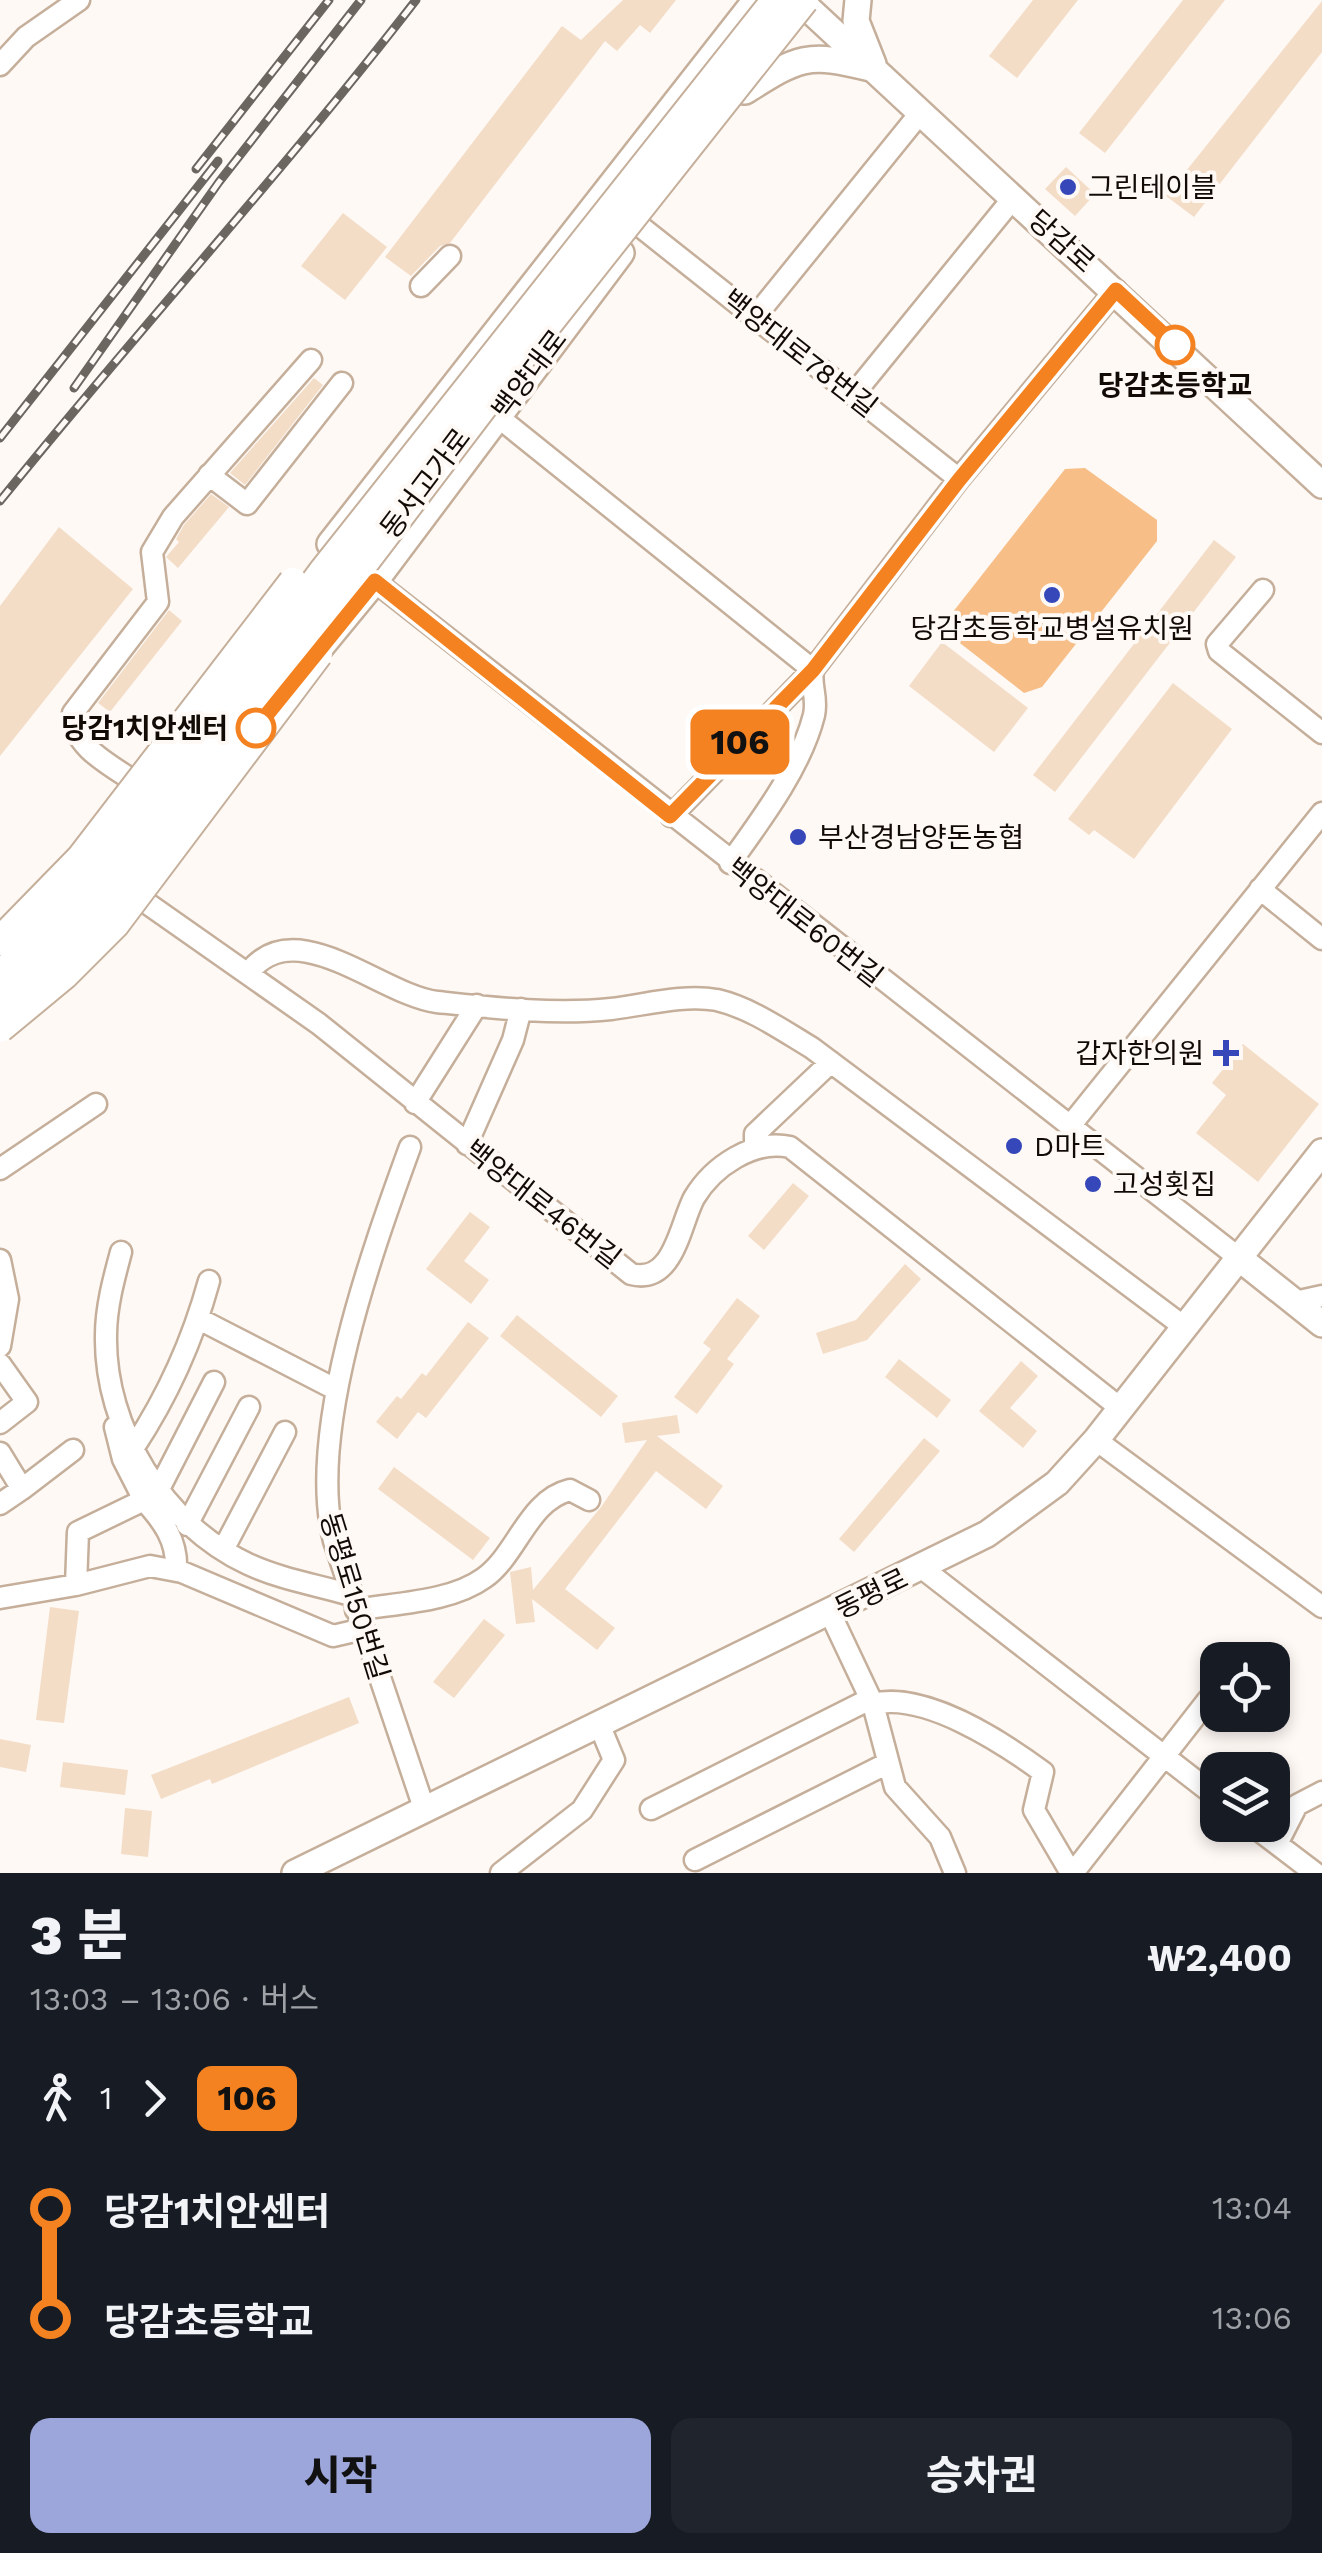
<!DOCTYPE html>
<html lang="ko">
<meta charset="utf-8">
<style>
body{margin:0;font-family:"Work Sans","Noto Sans KR",sans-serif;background:#20242c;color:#f1f3f6;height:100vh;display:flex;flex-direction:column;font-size:38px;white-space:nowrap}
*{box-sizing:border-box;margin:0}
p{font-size:32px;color:#9ea1a6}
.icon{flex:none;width:55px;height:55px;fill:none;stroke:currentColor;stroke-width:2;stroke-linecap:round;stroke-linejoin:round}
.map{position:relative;height:1873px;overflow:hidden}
.panel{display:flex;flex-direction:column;background:#171b24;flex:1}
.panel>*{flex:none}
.badge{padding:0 20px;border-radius:15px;font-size:35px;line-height:65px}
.buttons{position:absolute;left:1200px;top:1642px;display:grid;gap:20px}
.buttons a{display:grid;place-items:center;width:90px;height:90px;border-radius:20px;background:#171b24;box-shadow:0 5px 15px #0003;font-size:50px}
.map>.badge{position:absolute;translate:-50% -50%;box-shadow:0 0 0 5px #fff}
.legs{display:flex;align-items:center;gap:15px;height:110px;padding:0 30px;font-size:32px}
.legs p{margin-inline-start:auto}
.summary{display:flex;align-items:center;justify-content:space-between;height:170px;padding:0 30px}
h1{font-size:55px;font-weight:800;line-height:75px}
.primary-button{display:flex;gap:20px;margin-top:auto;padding:20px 30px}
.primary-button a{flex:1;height:115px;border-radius:20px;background:#9da6db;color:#111;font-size:40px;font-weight:800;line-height:115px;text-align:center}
.primary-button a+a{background:#20242c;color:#f1f3f6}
ul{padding:0 30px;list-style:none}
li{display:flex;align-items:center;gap:35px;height:110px;font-size:38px}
li i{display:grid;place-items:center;width:15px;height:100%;margin:0 12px;background:currentColor}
li i::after{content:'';width:25px;height:25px;margin:-12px;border:8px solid;border-radius:50%;background:#171b24}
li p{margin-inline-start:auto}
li:first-child i{background:linear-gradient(#0000 50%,currentColor 0)}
li:last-child i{background:linear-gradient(currentColor 50%,#0000 0)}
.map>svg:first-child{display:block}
.green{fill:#f7be87}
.building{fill:#f4ddc7}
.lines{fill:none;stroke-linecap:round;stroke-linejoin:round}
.minor-casing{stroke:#c5af9b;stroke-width:25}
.major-casing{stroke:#c5af9b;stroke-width:30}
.minor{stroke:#fff;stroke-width:20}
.major{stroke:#fff;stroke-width:25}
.rail-casing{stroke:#6c6660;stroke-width:9}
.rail{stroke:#fef9f5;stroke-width:5;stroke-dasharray:15;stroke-linecap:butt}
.highway-bridge-casing{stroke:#c5af9b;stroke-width:32;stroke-linecap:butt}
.highway-bridge{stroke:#fff;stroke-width:28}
.line-1-casing{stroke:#fff;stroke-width:22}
.line-1{stroke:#f58220;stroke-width:15}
.poi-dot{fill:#3647b9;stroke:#fef9f5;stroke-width:4}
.stop-1-dot{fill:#fff;stroke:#f58220;stroke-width:5}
.labels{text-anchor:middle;stroke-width:8;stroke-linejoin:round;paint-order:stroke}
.poi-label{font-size:28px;fill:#120b05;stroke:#fef9f5;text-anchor:start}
.street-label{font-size:28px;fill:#120b05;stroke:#fef9f5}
.stop-label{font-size:28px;font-weight:bold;fill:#120b05;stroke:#fef9f5}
</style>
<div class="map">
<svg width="1322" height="1873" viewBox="0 0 1322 1873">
<rect width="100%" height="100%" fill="#fef9f5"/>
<path class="green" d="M1085,468L1157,520V541L1042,687L1024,693L956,640L949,617L1065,469Z"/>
<path class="building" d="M623,0H676L650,33L640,25L617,51L605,41L450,243L440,246L411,276L385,257L562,26L581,40Z
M1033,0H1078L1017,78L989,56Z
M1183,0H1225L1105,153L1079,133Z
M1322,1V52L1194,217L1166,196Z
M1066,167L1095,194L1075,216L1045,189Z
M343,213L387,247L345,300L301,266Z
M314,378L323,385L245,485L230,473Z
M211,494L229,507L178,568L166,557L179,542L176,539L184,525Z
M59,527L133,589L0,756V606Z
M1214,540L1236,557L1055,792L1033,775Z
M169,610L182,621L110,712L98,703Z
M942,642L1028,708L994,752L909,686Z
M1173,683L1232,729L1134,859L1094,830L1089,835L1068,819Z
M1243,1044L1319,1104L1258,1182L1196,1133L1226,1095L1212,1083Z
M793,1183L809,1196L764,1250L748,1236Z
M470,1212L490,1227L464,1261L489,1280L471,1304L426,1269Z
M905,1264L921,1279L867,1340L823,1354L816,1333L856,1320Z
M737,1298L760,1316L727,1359L734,1364L697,1414L674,1397L711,1349L703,1343Z
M517,1315L618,1396L601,1417L500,1336Z
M468,1322L489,1338L426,1418L418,1412L397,1439L376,1422L397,1396L401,1399L422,1373L426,1376Z
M899,1359L951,1400L937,1418L885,1377Z
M1021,1361L1038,1376L1010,1408L1037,1431L1023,1448L979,1411Z
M677,1415L680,1433L657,1436L723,1486L706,1509L656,1471L565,1589L615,1628L597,1650L532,1599L535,1622L516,1624L510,1572L531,1567L533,1590L601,1507L647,1440L625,1443L622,1423Z
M924,1438L940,1451L854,1552L839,1539Z
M394,1467L490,1538L473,1560L378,1489Z
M50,1607L79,1611L64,1723L36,1720Z
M484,1619L505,1635L454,1698L433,1682Z
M349,1697L359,1723L212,1784L210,1779L161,1799L151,1775Z
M0,1739L31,1745L26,1772L0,1767Z
M63,1762L128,1770L125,1795L60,1787Z
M125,1808L152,1811L148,1857L121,1854Z"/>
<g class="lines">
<g class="minor-casing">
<path id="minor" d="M0,65L26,37L79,0
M641,227L959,479
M421,286L450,256
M755,317L921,112
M853,395L1014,197
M497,416L813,670C810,686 818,697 814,715C801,767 761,820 730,863
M209,475L247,504L342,383
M363,572L1239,1258
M1263,590L1217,644L1219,651L1322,733
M144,788C117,768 71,749 73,713L158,602L152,552L173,517L311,360
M671,816L813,670L959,479L1116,290
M1260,889L1322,939
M131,892L319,1024L631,1274C674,1285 680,1224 694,1198C713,1166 754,1139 790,1147L1119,1407
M249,972C296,912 381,995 437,1002C494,1008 554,1015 611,1009C645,1005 683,994 717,1000C751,1008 782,1030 812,1048L1183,1326
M415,1103L477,1005
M1070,1126L1322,813
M467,1144L513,1040L521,1009
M755,1146V1134L831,1062
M410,1147C372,1251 306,1434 334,1541L425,1811
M0,1169L96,1104
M121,1252C114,1278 106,1307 106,1335C104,1428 164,1525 248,1564C280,1579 317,1585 351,1595
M0,1260L8,1299L0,1346
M1295,1302L1322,1296
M199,1319L337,1390
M0,1364L27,1402L0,1423
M1096,1440L1322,1607
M134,1447C167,1397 193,1339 209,1281
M0,1453L22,1489L73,1450
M159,1489L214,1382
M144,1500C163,1521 178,1541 176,1571
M0,1504L22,1489
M187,1525L249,1407
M224,1548L285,1432
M922,1568L1218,1798
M76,1585L150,1566L182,1572L333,1636L363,1629
M0,1598L76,1585L78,1532L144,1500L123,1459L115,1427
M356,1610C396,1603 451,1602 484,1578C517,1555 528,1500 570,1490L589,1500
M830,1613L873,1704L895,1787L940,1837L955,1873
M873,1704C924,1691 1002,1742 1043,1772L1034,1810L1071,1873
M651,1809L870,1699
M1252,1825L1315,1873
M1277,1844L1297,1805L1322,1792
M695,1860L886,1764
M501,1873L582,1810L614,1760L599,1724
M1073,1873L1208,1700"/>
</g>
<g class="major-casing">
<path id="major" d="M799,0L1322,485
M858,0L856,21L873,64
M745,91C799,57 807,52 870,68
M330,544L756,0
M305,666L375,581L621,253
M1239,1258L1322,1324
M295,1873L987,1534L1057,1483L1096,1440L1322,1152"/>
</g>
<use href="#minor" class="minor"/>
<use href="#major" class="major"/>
<g class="rail-casing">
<path id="rail" d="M196,169L329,0
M74,388L219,182L361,0
M0,438L218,161
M0,501C136,332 283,172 416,0"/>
</g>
<use href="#rail" class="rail"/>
<g class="highway-bridge-casing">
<path id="highway-bridge" d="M0,941L81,858L293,582
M0,974L32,948L118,850L322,573L776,0
M0,1003L50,964L102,907L497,388L804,0
M0,1028L64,975L115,924L318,654"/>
</g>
<use href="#highway-bridge" class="highway-bridge"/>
</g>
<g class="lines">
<g class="line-1-casing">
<path id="line-1" d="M256,728L375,581L670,816L813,670L959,480L1116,290L1175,345"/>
</g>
<use href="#line-1" class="line-1"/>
</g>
<g class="poi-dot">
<circle cx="1068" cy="187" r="10"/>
<circle cx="1052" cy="595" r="10"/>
<circle cx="798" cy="837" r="10"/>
<path d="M1221 1038h10v10h10v10h-10v10h-10v-10h-10v-10h10z"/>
<circle cx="1014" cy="1146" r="10"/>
<circle cx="1093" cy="1184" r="10"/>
</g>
<g class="stop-1-dot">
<circle cx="1175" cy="345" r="18"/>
<circle cx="256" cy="728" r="18"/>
</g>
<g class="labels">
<g class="poi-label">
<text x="1088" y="197">그린테이블</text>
<text x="1052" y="638" text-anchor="middle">당감초등학교병설유치원</text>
<text x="818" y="847">부산경남양돈농협</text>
<text x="1204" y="1063" text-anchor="end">갑자한의원</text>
<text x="1034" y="1156">D마트</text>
<text x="1113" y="1194">고성횟집</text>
</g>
<g class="street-label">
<text transform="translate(1062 241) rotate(42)" y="10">당감로</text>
<text transform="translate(800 353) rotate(38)" y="10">백양대로78번길</text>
<text transform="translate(529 374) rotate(-53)" y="10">백양대로</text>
<text transform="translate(425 483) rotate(-53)" y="10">동서고가로</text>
<text transform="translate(805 922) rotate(38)" y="10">백양대로60번길</text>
<text transform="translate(543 1204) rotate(38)" y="10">백양대로46번길</text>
<text transform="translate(871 1593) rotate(-26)" y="10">동평로</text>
<text transform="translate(355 1596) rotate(73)" y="10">동평로150번길</text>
</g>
<g class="stop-label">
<text x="1175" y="395">당감초등학교</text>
<text x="228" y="738" text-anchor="end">당감1치안센터</text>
</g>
</g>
</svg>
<div class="buttons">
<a><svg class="icon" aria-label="locate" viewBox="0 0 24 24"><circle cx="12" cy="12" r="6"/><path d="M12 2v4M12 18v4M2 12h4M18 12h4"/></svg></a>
<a><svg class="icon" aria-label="layers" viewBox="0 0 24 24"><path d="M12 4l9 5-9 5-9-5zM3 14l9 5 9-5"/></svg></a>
</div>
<b class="badge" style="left:740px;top:742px;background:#f58220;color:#111">106</b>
</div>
<section class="panel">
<div class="summary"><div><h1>3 분</h1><p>13:03 – 13:06 · 버스</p></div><b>₩2,400</b></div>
<div class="legs"><svg class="icon" aria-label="walk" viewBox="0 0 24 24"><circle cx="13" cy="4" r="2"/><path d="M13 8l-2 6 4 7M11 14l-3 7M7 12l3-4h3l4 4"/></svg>1<svg class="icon" aria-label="forward" viewBox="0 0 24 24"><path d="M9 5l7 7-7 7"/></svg><b class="badge" style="background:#f58220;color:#111">106</b></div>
<ul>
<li><i style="color:#f58220"></i><b>당감1치안센터</b><p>13:04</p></li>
<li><i style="color:#f58220"></i><b>당감초등학교</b><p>13:06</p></li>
</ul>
<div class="primary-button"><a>시작</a><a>승차권</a></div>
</section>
